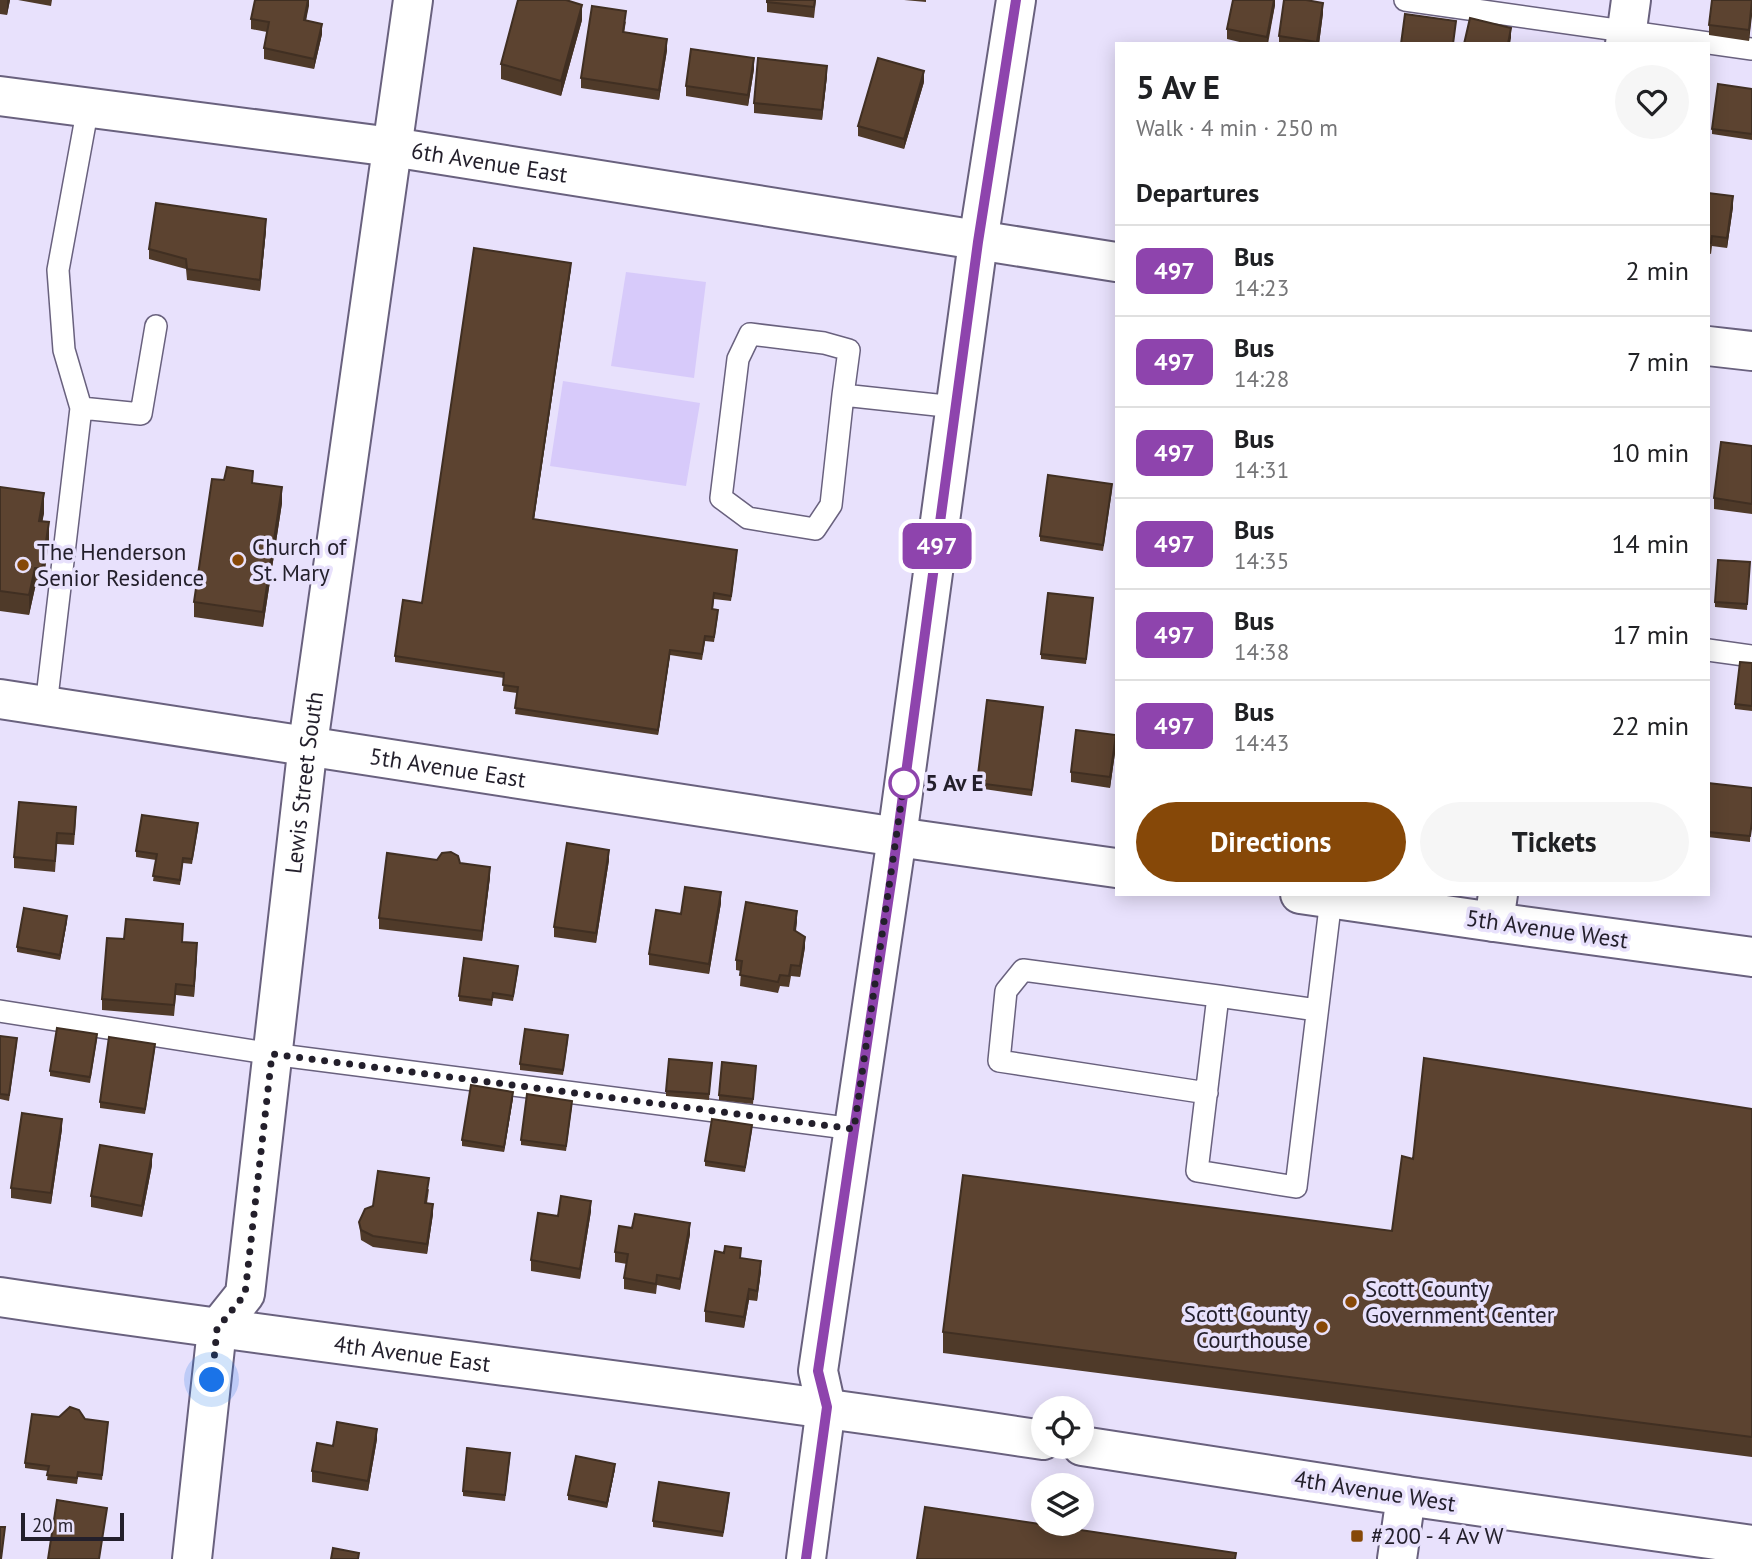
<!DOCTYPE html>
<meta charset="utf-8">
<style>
body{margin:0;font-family:"PT Sans",sans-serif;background:#f6f6f6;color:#202124;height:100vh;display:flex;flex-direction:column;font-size:26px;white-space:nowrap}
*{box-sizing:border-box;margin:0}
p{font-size:23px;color:#757577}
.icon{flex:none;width:38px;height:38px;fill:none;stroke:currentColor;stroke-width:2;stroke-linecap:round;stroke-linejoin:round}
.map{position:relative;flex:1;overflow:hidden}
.details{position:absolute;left:1115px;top:42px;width:595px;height:854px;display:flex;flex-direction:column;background:#fff;border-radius:0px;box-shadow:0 4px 18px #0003}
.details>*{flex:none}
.badge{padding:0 14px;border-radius:10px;font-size:24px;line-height:46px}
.buttons{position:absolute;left:1031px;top:1396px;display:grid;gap:14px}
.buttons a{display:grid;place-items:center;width:63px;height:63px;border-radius:50%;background:#fff;box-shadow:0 4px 18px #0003;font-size:35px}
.scale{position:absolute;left:21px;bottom:18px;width:103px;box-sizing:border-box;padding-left:7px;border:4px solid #231f2b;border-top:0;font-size:19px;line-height:24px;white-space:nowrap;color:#231f2b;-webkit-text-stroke:5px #e8e1fc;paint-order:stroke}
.you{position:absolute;width:35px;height:35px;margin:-18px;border:5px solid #fff;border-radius:50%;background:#1a73e8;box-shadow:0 0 0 10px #1a73e833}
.map>.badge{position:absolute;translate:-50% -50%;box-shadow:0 0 0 4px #fff}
h2{padding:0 21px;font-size:26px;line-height:63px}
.round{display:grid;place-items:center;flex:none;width:74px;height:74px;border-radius:37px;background:#f6f6f6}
.head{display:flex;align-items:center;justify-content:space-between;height:119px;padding:0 21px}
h1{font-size:33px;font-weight:800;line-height:52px}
.cta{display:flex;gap:14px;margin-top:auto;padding:14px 21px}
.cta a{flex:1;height:80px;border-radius:42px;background:#864808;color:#fff;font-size:28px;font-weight:800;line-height:80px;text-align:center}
.cta a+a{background:#f6f6f6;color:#202124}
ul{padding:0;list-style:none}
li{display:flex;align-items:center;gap:21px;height:91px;padding:0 21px;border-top:2px solid #e0e0e0}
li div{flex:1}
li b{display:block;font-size:26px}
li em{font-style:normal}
li .badge{min-width:77px;font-weight:700;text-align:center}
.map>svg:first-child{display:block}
.green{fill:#d7cafa}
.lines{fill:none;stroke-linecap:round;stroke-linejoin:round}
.service-casing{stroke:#69617e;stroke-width:24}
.minor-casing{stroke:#69617e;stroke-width:42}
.tertiary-casing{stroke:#69617e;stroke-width:42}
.service{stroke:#fff;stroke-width:21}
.minor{stroke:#fff;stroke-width:38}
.tertiary{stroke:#fff;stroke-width:38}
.wall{fill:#4f3a29}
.shaded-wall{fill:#402f22}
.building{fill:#5c4330;stroke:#402f22;stroke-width:2}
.line-casing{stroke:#fff;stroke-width:16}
.line{stroke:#8e44ad;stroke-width:10}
.walk{stroke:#231f2b;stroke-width:7;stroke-dasharray:0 12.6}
.poi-dot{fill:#864808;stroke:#e8e1fc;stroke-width:2.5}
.stop-dot{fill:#fff;stroke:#8e44ad;stroke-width:3.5}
.labels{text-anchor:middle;stroke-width:7;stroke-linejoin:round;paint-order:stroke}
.street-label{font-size:23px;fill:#231f2b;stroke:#e8e1fc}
.poi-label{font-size:23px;fill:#231f2b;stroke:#e8e1fc;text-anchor:start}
.stop-label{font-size:23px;font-weight:bold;fill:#231f2b;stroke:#e8e1fc;text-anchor:start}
</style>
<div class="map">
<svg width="1752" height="1559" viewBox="0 0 1752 1559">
<rect width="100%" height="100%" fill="#e8e1fc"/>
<path class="green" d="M626,272L706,282L694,378L611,366Z
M563,381L700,403L686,486L550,466Z"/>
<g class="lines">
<g class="service-casing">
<path id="service" d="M1405,0L1752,49
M88,107L58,270L64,350L81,408L141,414L156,326
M843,395L831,505L815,529L748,518L721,498L738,359L750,334L824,343L849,350L843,395L955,407
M1708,650L1752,656
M46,706L81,408
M1218,996L1317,1010
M0,1011L272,1054L854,1129
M1207,1093L999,1061L1006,991L1023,970L1218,996L1197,1171L1296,1187L1331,899"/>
</g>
<g class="minor-casing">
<g id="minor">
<path d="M1708,346L1752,351"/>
<path id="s1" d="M0,699L897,837L978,242L1016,0"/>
<path d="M1494,922L1752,957"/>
<path d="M1406,1496L1752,1545"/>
<path id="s2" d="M192,1559L217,1329L245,1294L308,744L413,0"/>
<path d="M806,1559L826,1407"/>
</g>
</g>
<g class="tertiary-casing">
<g id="tertiary">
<path d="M1625,44L1631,0"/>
<path id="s3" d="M0,96L392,147L1116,262"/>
<path d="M1300,894L1494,922L1498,894"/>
<path id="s4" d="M0,1297C347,1349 696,1387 1043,1440"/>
<path d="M826,1407L818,1371L897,837L1116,868"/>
<path d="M1082,1446L1406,1496L1397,1559"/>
</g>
</g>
<use href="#service" class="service"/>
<use href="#minor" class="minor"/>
<use href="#tertiary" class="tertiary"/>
</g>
<path class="wall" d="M0,0H10L7,15L0,14Z
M18,0H52L51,6Z
M309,0L306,20L322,34L314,69L264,59V48L267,32L251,29V19Z
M767,0H816L814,18L767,12Z
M904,0H926V2Z
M1275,0V5L1268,44H1248L1227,39V29Z
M1752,0L1749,41L1709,35V25Z
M1323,13L1319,44H1279V36Z
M582,20L561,96L501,79V64Z
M626,21L624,33L667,50L659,100L581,88V78Z
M754,69L748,106L686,96V86Z
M827,76L822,120L754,113V103Z
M924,82L904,149L858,136V126Z
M1752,89V140L1712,134V129Z
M1708,193L1733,207L1727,248L1712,246L1711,254L1708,253Z
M266,230L260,291L187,280L186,269L149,259V249Z
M571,268L534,520L737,556L731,601L714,599L713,609L718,615L714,642L705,641L702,660L670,655L658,735L515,714L517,693L503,691L504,678L395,662V656L422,603Z
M1752,446V514L1714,509V498Z
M253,483L282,503L263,627L194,617V602Z
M0,487L44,513L42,521L49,543L42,588H35L29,615L0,611Z
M1112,490L1103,551L1040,541V536Z
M1750,562L1747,610L1715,607V602Z
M1093,603L1086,664L1041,659V654Z
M1752,663V711L1735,709V704Z
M1043,713L1032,796L977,788V783Z
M1116,746L1110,788L1071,782V772Z
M1708,783L1752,788L1750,842L1708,837Z
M76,818L74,845L57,844L55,872L14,868V857Z
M198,829L192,864L183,863L180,885L153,881L156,860L136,857V851Z
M609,860L596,943L554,937V927Z
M490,877L482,941L379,929V918Z
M721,903L709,974L649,965V954L681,914Z
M67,921L60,960L17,952V947Z
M797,921L796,931L805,947L800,977L791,976L789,987L780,986L778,993L740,986L741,971L736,970V960Z
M183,934V942L197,954L194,997L176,995L174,1016L102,1010V999L124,939Z
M518,971L513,1001L493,998L492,1006L459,1001V996Z
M0,1036L17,1043L9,1101L0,1099Z
M97,1039L90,1083L50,1076V1071Z
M568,1040L563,1075L520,1070V1064Z
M155,1049L145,1114L100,1108V1102Z
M712,1063L709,1100L666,1096V1091Z
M756,1071L753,1104L719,1100V1095Z
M513,1098L504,1152L462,1146V1140Z
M572,1106L566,1151L521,1145V1140Z
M1752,1109V1457L943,1353V1332L1392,1231Z
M62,1129L51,1204L11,1198V1188Z
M752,1130L745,1172L705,1166V1161Z
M152,1165L142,1217L91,1207V1196Z
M429,1189L427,1203L433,1214L427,1254L373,1247L361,1240L359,1222Z
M591,1211L580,1279L531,1271V1260L558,1216Z
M632,1228L690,1234L680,1290L657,1285L656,1294L624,1289V1278L627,1264L615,1262V1252Z
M741,1258L761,1271L757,1301L749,1300L744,1328L705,1322V1311Z
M59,1417L108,1427L102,1480L78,1477L77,1484L47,1480L48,1471L25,1468V1463Z
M377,1439L368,1491L312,1482V1471L333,1446Z
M510,1458L505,1501L463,1496V1491Z
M615,1469L607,1508L568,1500V1495Z
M729,1498L723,1537L653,1527V1521Z"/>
<path class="shaded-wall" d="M7,0H10L7,15Z
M308,0H309V6L304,30V20Z
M1274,0H1275V5L1267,44V37Z
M1323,3V13L1319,44H1317Z
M582,5V20L561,96V81Z
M1752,5V16L1749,41V30Z
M322,24V34L314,69V59Z
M1511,28V38L1510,44H1508Z
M667,39V50L659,100V90Z
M754,58V69L748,106V95Z
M827,66V76L822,120V110Z
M924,71V82L904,149V139Z
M1733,196V207L1727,248V238Z
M266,219V230L260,291V280Z
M571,263V268L533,525V519Z
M282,487V503L263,627V612Z
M44,493V513L39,541V521Z
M49,522V543L42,588V568Z
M35,568V588L29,615V595Z
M670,650V655L658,735V730Z
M1116,735V746L1110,788V777Z
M609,850V860L596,943V933Z
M490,867V877L482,941V931Z
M721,892V903L709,974V964Z
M797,911V921L794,941V930Z
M67,916V921L60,960V955Z
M805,937V947L800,977V966Z
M197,943V954L194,997V986Z
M513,1092V1098L504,1152V1147Z
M62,1119V1129L51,1204V1193Z
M152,1154V1165L142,1217V1206Z
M591,1201V1211L580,1279V1269Z
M433,1204V1214L427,1254V1244Z
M690,1223V1234L680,1290V1279Z
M761,1261V1271L757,1301V1291Z
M749,1289V1300L744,1328V1317Z
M377,1429V1439L368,1491V1481Z
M615,1464V1469L607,1508V1503Z"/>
<path class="building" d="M255,0H308L304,20L322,24L314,59L264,48L269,22L251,19Z
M518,0H566L582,5L561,81L501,64Z
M767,0H815L814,7L767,2Z
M1233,0H1274L1267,37L1227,29Z
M1284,0H1306L1323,3L1317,42L1279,36Z
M1712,0H1752L1749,30L1709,25Z
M592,6L626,11L623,32L667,39L659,90L581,78Z
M1405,14L1456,21L1453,44H1401Z
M1470,18L1511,28L1508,44H1464Z
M691,49L754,58L748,95L686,86Z
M758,58L827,66L822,110L754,103Z
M878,58L924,71L904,139L858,126Z
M1718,84L1752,89V134L1712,129Z
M1708,193L1733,196L1727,238L1712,236L1711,243H1708Z
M156,203L266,219L260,280L187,269L186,259L149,249Z
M474,248L571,263L533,519L737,550L731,596L714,593L712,609L718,610L714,637L705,636L702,654L670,650L658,730L515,708L518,687L503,685L504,673L395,656L403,600L422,603Z
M1721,442L1752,446V504L1714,498Z
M227,467L253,471L252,483L282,487L263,612L194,602L212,479L224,480Z
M1048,475L1112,484L1103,545L1040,536Z
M0,487L44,493L39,521L49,522L42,568H35L29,595L0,591Z
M1718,560L1750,562L1747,604L1715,602Z
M1048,593L1093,598L1086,659L1041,654Z
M1740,662L1752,663V706L1735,704Z
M987,700L1043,707L1032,790L977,783Z
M1076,730L1116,735L1110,777L1071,772Z
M1708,783L1752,788V822L1750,836L1708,832Z
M19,802L76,807L74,834L57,833L55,861L14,857Z
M142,815L198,823L192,859L183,858L180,880L153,876L157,854L136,851Z
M567,843L609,850L596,933L554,927Z
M451,852L458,856L460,863L490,867L482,931L379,918L387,853L437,860L442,853Z
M685,887L721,892L709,964L649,954L656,910L681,914Z
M746,902L797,911L794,930L805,937L800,966L791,965L789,976L780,975L778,982L740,975L742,961L736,960Z
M24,908L67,916L60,955L17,947Z
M126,919L183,924L182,942L197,943L194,986L176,984L174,1005L102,999L107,938L124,939Z
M464,958L518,966L513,996L493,993L492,1000L459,996Z
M57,1028L97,1034L90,1077L50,1071Z
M525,1029L568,1035L563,1070L520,1064Z
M0,1036L17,1038L9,1095L0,1094Z
M109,1037L155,1044L145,1109L100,1102Z
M1424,1058L1752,1109V1437L943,1332L963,1175L1392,1231L1402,1156L1413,1159Z
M669,1059L712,1063L709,1094L666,1091Z
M722,1062L756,1066L753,1099L719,1095Z
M471,1085L513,1092L504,1147L462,1140Z
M527,1094L572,1101L566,1146L521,1140Z
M22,1113L62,1119L51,1193L11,1188Z
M712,1119L752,1125L745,1167L705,1161Z
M100,1145L152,1154L142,1206L91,1196Z
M378,1171L429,1178L425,1203L433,1204L427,1244L373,1236L361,1230L359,1222L365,1209L373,1206Z
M561,1196L591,1201L580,1269L531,1260L538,1213L558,1216Z
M635,1214L690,1223L680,1279L657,1275L656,1284L624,1278L628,1254L615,1252L619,1226L632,1228Z
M725,1246L741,1248L740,1258L761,1261L757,1291L749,1289L744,1317L705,1311L715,1251L724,1253Z
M70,1407L79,1410L85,1419L108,1422L102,1475L78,1472L77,1478L47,1475L49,1466L25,1463L32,1414L59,1417Z
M337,1422L377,1429L368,1481L312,1471L317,1443L333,1446Z
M467,1448L510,1453L505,1495L463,1491Z
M576,1456L615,1464L607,1503L568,1495Z
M659,1482L729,1493L723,1532L653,1521Z
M57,1500L107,1508L99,1559H48Z
M925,1507L1236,1553L1235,1559H917Z
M0,1527H5L1,1559H0Z
M333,1548L359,1553L358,1559H331Z"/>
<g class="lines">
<g class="line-casing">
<path id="line" d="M806,1559L827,1407L818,1371L893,869L978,242L1016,0"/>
</g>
<use href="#line" class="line"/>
<path class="walk" d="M212,1380L217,1329L245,1294L272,1054L854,1129L904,783"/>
</g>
<g class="poi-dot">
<circle cx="238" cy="560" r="7"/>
<circle cx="23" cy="565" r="7"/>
<circle cx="1351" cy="1302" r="7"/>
<circle cx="1322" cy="1327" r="7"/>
<rect x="1350" y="1529" width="14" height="14" rx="3.5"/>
</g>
<circle class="stop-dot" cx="904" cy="783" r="14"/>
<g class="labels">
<g class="street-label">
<text dy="8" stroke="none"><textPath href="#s3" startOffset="494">6th Avenue East</textPath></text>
<text dy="8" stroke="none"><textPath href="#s1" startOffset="453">5th Avenue East</textPath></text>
<text dy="8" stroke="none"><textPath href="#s2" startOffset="791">Lewis Street South</textPath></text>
<text transform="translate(1547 929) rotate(8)" y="8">5th Avenue West</text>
<text dy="8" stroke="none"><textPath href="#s4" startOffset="416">4th Avenue East</textPath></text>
<text transform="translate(1375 1491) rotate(9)" y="8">4th Avenue West</text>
</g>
<g class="poi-label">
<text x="252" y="555">Church of<tspan x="252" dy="26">St. Mary</tspan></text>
<text x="37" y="560">The Henderson<tspan x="37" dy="26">Senior Residence</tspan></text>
<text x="1365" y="1297">Scott County<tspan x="1365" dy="26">Government Center</tspan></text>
<text x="1308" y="1322" text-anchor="end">Scott County<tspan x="1308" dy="26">Courthouse</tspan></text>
<text x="1371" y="1544">#200 - 4 Av W</text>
</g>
<g class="stop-label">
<text x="925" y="791">5 Av E</text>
</g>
</g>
</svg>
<div class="buttons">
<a><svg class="icon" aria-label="locate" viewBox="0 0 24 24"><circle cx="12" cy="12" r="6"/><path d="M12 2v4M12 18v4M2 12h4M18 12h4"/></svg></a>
<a><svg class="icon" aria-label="layers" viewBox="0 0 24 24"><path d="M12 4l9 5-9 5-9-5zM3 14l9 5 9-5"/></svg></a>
</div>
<div class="scale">20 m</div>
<div class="you" style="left:212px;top:1380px"></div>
<b class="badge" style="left:937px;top:546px;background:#8e44ad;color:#fff">497</b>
<section class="details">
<div class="head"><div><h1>5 Av E</h1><p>Walk · 4 min · 250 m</p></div><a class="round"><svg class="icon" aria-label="heart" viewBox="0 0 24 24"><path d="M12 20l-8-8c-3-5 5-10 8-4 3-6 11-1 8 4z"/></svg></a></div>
<h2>Departures</h2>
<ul>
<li><span class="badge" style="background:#8e44ad;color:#fff">497</span><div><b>Bus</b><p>14:23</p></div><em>2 min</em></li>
<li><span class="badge" style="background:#8e44ad;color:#fff">497</span><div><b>Bus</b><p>14:28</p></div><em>7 min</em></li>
<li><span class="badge" style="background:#8e44ad;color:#fff">497</span><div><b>Bus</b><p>14:31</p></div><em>10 min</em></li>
<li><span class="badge" style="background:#8e44ad;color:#fff">497</span><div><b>Bus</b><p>14:35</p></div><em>14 min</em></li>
<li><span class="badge" style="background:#8e44ad;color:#fff">497</span><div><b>Bus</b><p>14:38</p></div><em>17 min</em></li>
<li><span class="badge" style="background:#8e44ad;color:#fff">497</span><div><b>Bus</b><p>14:43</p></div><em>22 min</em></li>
</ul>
<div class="cta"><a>Directions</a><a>Tickets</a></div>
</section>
</div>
